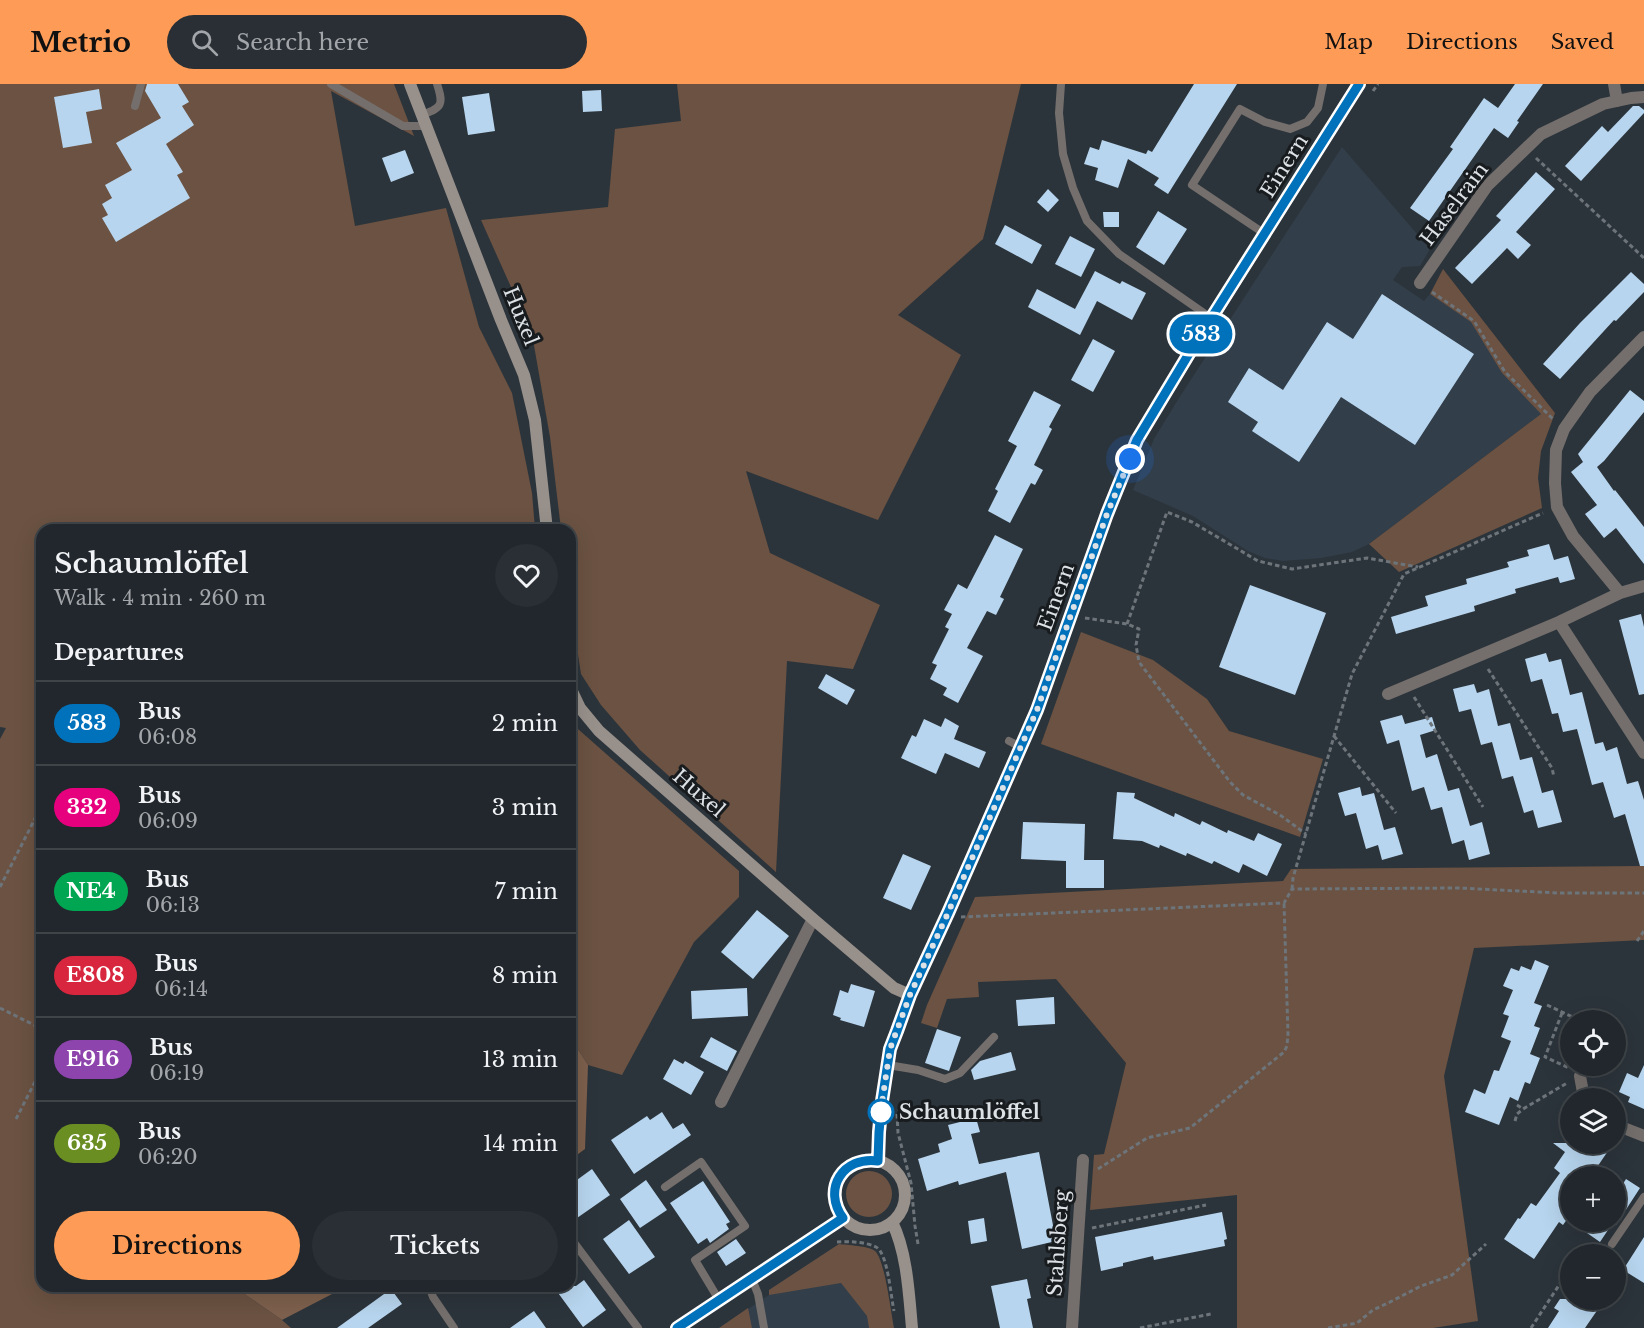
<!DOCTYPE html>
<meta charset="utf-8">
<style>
body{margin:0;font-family:"Libre Baskerville",serif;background:#292f34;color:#f1f3f6;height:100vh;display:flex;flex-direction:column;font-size:22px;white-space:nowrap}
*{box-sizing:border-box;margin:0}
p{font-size:20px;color:#a2a5a9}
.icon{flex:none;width:33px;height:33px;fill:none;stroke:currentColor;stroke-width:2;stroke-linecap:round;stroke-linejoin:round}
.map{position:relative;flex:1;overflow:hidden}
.side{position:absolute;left:36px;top:440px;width:540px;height:768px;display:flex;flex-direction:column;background:#21272c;border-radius:18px;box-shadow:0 6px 24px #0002,0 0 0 2px #3e4448}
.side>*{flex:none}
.badge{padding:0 12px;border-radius:20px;font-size:21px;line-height:39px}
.controls{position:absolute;left:1560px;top:926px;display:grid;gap:12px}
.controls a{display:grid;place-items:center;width:66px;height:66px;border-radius:50%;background:#21272c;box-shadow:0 6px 24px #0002,0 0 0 2px #3e4448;font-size:30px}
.you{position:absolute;width:30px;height:30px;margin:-15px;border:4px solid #fff;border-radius:50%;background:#1a73e8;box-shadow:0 0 0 9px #1a73e833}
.map>.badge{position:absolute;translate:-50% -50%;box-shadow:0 0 0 3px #fff}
h2{padding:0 18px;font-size:22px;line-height:54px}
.round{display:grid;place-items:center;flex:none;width:63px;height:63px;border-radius:32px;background:#292f34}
.headline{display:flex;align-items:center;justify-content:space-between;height:102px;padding:0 18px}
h1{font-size:28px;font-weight:600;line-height:45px}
.primary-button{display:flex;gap:12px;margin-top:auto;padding:12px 18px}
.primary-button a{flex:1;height:69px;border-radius:36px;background:#fe9c57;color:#111;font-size:24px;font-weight:600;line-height:69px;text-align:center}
.primary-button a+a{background:#292f34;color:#f1f3f6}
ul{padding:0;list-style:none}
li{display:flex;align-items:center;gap:18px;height:84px;padding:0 18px;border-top:2px solid #3e4448}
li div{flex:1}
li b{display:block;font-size:22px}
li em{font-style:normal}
li .badge{min-width:66px;font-weight:700;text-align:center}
header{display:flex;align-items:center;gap:36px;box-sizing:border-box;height:84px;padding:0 30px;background:#fe9c57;color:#111}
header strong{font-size:28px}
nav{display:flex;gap:33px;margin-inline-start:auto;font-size:21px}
.search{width:420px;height:54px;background:#292f34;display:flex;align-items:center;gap:15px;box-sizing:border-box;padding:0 21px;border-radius:33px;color:#a2a5a9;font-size:22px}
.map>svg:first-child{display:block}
.built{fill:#323e4a}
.green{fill:#6b5242}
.forest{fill:#7d604d}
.building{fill:#b7d5ee}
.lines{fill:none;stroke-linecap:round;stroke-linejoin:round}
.path{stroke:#6d747a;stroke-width:3;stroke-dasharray:4.5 3;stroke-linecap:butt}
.lane{stroke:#746f6c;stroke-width:8}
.street{stroke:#746f6c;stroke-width:12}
.secondary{stroke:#97908b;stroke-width:12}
.line-casing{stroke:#fff;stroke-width:14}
.line{stroke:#0072bc;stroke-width:9}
.walk{stroke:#dde2e7;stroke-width:6;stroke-dasharray:0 10.8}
.stop-dot{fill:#fff;stroke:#0072bc;stroke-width:3}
.labels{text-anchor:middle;stroke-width:6;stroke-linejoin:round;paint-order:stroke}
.street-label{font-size:20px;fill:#dde2e7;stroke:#181c1f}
.stop-label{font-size:20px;font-weight:bold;fill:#dde2e7;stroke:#181c1f;text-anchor:start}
</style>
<header>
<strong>Metrio</strong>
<div class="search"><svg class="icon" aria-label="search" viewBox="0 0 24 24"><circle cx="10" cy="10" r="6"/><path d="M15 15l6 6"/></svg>Search here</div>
<nav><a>Map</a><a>Directions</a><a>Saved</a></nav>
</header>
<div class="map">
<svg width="1644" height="1244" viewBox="0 0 1644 1244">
<rect width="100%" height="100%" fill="#2c343b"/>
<path class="built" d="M1342,63L1430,165L1420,182L1402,183L1393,196L1424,217L1430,210L1472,238L1502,289L1541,330L1369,460L1352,468L1321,474L1283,477L1265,474L1248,467L1193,432L1133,406L1154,355L1179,314Z
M839,1160L871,1165L879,1172L885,1193L894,1244H719L769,1211V1206Z"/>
<path class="green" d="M0,0H394L414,52L331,7L355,142L446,124L479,243L512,309L532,409L535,445L42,446V1202H233L282,1236L291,1244H0V655L6,644L0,643Z
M677,0H1021L983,155L898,231L961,271L878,436L746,387L770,469L880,521L853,585L787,577L776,788L640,666L601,621L581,590L570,518V446L561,445L550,353L532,250L481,136L608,123L615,45L681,37Z
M1443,185L1555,329L1541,367L1538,394L1542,424L1399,488L1369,460L1541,330L1502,289L1471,238L1430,210Z
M1081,548L1153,576L1207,615L1229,647L1323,675L1300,753L1041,660Z
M570,638L739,787V813L694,858L622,991L588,981L570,953Z
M1644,782V856L1474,864L1444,992L1478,1237L1433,1244H1237V1111L1090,1126L1094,1071L1104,1070L1126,979L1056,895L978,898L979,913L947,915L937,944L921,939L927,921L975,813L1283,797L1291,785Z
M846 1110a23 23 0 1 1 46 0a23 23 0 1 1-46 0Z
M839,1160C847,1161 869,1162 875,1167C885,1176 891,1229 894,1244H869L867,1232L841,1199L769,1211V1206Z
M748,1224L752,1244H719Z"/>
<path class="forest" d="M570,953L588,981L585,1065L570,1076Z
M233,1202H333L334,1209L282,1236Z"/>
<path class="building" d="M147,0H178L189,18L182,22L194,41L166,60L183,88L177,91L190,114L116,158L102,134L108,131L102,120L112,114L105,101L132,86L116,59L161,34L145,7Z
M1194,0H1237L1168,110L1154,101L1159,94L1128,75L1118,104L1095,96L1098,84L1084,80L1090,63L1099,66L1102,56L1146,70L1148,66L1152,68Z
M1515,0H1543L1517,37L1519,38L1508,54L1494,44L1429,137L1410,124L1453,65L1450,63L1484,14L1498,24Z
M99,5L102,25L86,28L92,59L63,64L54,13Z
M601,6L602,27L583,28L582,7Z
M489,9L495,47L468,51L462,13Z
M1633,22H1639L1644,26V29L1581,97L1565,82L1602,42L1608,48Z
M405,66L414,89L391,98L382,74Z
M1536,88L1555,105L1516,148L1531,161L1518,175L1507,164L1472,200L1455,184L1501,136L1496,132Z
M1048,105L1059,116L1048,128L1037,118Z
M1158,127L1187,145L1164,181L1136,163Z
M1103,128H1119V143H1104Z
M1005,141L1042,161L1032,180L995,160Z
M1070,152L1095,165L1081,193L1055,180Z
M1095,187L1120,200L1122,197L1146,209L1132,236L1097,217L1080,251L1028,223L1037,205L1075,225Z
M1631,188L1644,200V208L1616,237L1614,236L1560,295L1543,280L1580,239Z
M1382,210L1474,270L1415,361L1341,313L1299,378L1252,347L1258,338L1228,318L1249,284L1283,306L1327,238L1353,255Z
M1093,255L1115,267L1093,308L1071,296Z
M1630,306L1644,317V328L1604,377L1597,383L1614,407L1615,406L1644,443V480L1616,444L1604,454L1585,430L1597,421L1571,388L1583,378L1578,370Z
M1034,307L1061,321L1049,343L1052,345L1034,381L1043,386L1035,401L1031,399L1010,439L988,427L998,407L995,405L1017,362L1008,357Z
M995,451L1023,465L1000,513L1004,515L996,531L987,527L967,564L983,572L958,619L943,611L947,604L930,595L937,581L932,579L949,545L945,543L952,530L944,526L958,500L967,505Z
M1549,460L1554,476L1568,472L1575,495L1560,499L1558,493L1515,505L1516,509L1474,522L1475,527L1396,550L1391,533L1428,522L1425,512L1467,500L1466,495L1509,483L1507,478L1529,472L1527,466Z
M1250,501L1326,529L1295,611L1219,583Z
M1641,530L1644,543V610L1639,611L1619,536Z
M1546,569L1549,578L1561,575L1570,611L1582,608L1595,660L1603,658L1606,667L1617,663L1627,700L1638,697L1644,716V782H1640L1625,730L1614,734L1603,698L1592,701L1577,645L1563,648L1558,629L1552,630L1542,595L1531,598L1525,575Z
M826,590L855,606L847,621L818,604Z
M1474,600L1477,609L1489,605L1498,642L1510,639L1520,676L1532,673L1542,709L1553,706L1562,738L1538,744L1533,726L1524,729L1513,692L1502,695L1492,658L1481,661L1471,625L1459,628L1453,605Z
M1402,631L1405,640L1432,633L1436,646L1420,651L1426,674L1437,670L1448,707L1459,704L1470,742L1482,738L1490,770L1469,776L1464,756L1452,760L1442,723L1431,726L1424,703L1412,707L1399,656L1387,660L1380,637Z
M945,634L959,642L954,655L986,668L979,684L945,669L936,690L901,674L912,651L916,653L924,635L941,643Z
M1360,703L1362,712L1374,709L1384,746L1395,743L1403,770L1382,776L1378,761L1366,765L1356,729L1345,732L1338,709Z
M1117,708L1135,709L1134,714L1174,733L1175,729L1200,741L1202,737L1227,749L1228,746L1254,757L1258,749L1282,760L1267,792L1243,780L1239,789L1214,777L1212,780L1187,769L1186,772L1160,761L1159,764L1142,757L1113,755Z
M1023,738L1085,740L1084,776H1104V804H1066V777L1021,775Z
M903,770L931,782L911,826L883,814Z
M757,826L789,852L753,895L721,868Z
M1535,876L1549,882L1534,919L1542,922L1534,942L1540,944L1530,970L1540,974L1530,1000L1525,998L1518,1017L1510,1013L1499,1041L1465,1028L1474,1005L1485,1010L1494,986L1499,987L1511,957L1501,953L1509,932L1503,930L1513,906L1503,902L1511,884L1519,887L1521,882L1531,886Z
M851,900L875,907L864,943L840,936L841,934L833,931L840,906L848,909Z
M747,904L748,932L692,935L691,907Z
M1054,913L1055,940L1018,942L1016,916Z
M937,945L961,953L949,987L925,979Z
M711,953L737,967L727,987L700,973Z
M1011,968L1016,986L974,996L971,986L980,977Z
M674,975L683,980L685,977L704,988L691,1011L663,995Z
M1644,981V1025L1628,1018L1630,1013L1619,1008L1627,989L1638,994Z
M662,1028L673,1045L683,1039L691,1051L634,1090L611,1056L647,1032L650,1036Z
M976,1034L980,1048L971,1050L979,1080L1039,1068L1056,1157L1022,1165L1006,1088L959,1101L958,1097L927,1107L918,1075L940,1068L938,1060L952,1055L948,1041Z
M1553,1059H1596L1608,1067L1591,1092H1570V1131L1563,1141L1559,1138L1534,1175L1504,1155L1518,1134L1520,1135L1531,1119L1536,1122L1560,1089L1554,1084L1565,1068Z
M592,1085L610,1111L577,1134L575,1131L570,1135V1101Z
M1626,1095L1640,1104L1616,1141V1111Z
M646,1096L667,1126L640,1144L620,1115Z
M703,1097L730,1138L726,1140L729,1145L710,1159L707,1154L698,1160L670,1119Z
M1222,1128L1227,1155L1224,1156L1225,1162L1154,1176L1153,1172L1123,1179V1182L1101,1187L1095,1153Z
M984,1134L987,1157L971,1160L968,1137Z
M629,1136L655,1173L629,1190L603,1155Z
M1595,1137H1614L1600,1158L1587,1149Z
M1644,1153V1199L1623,1186Z
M736,1155L746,1169L726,1182L717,1168Z
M1027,1195L1031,1214L1027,1215L1033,1244H1000L991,1202Z
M584,1196L606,1226L583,1243L553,1202H576Z
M391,1205L402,1220L368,1244H337Z
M1560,1215H1605L1585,1244H1548L1559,1227L1554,1224Z
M534,1227L546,1244H510Z"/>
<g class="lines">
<path class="path" d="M1373,7L1378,0
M1536,74L1644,174
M1432,208L1474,237L1505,288L1554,336
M1174,262L1185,245
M1085,534L1127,540L1139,545L1136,561L1139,578L1230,698L1243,711L1280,731L1306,750
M1127,540L1167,428L1192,438L1258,477L1292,485L1367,474L1418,483
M1488,585L1552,684L1554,693
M1414,613L1483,723
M1334,652L1396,729
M0,803L42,721
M1292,805L1293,794L1352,590L1404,490L1543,429
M961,833L1284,819L1292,805L1460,804L1558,809H1644
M1637,857L1644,847
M1547,921L1579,936
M0,924L42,945
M1562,929L1545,973L1569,984
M1517,1021L1523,1025L1567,999
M897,1030L898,1049L911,1099L915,1142L918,1160
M16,1035L42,984
M1515,1037L1517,1030L1523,1025
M1098,1085L1147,1054L1190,1044L1284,968L1287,962L1288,950L1284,819
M1092,1144L1206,1121
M837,1158C848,1157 866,1158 876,1163C888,1169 891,1214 894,1227
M1140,1244L1211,1230
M1328,1244L1357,1239L1373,1226L1392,1217L1421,1202L1452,1191L1486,1160
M1531,1244L1563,1195"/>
<path class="lane" d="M331,0L403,42H426
M1061,0L1059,29L1063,70L1073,104L1087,137L1119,170L1211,234
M135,22L141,0
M421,31C442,24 444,21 437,0
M1265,150L1192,101L1240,25L1265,38L1290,45L1307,38L1318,24L1323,0
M1009,657L1021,663
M888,981L918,986L945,995L960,989L994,953
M665,1103L701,1078L745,1142L695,1176L719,1216
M575,1160L638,1244
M1612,1160L1644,1113
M752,1195L758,1210L764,1244
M429,1202L433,1213L454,1244"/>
<path class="street" d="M1614,0L1617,17
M1420,199L1487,102L1541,50L1603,20L1631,14L1644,13
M1620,509L1573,452L1557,423L1555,399L1556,366L1564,345L1590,308L1644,253
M1559,538L1644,669
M1388,610L1559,538L1620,509L1644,502
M1580,992L1584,1014
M721,1018L813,835
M1616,1041L1644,1052
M1072,1244L1083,1076"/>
<path class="secondary" d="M410,0L501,236L524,291L535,336L547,446
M570,603L580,624L599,647L813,835L894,904L910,911
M835 1111a35 35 0 1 1 70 0a35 35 0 1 1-70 0Z
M878,1077L879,1048L882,1017L890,965L910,911L948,829L1037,626L1107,430L1137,356L1189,271L1359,0
M892,1138C907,1168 909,1210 912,1244
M677,1244L843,1134"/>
</g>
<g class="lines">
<g class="line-casing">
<path id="line" d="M677,1244L843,1134C822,1105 843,1072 878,1077L879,1048L882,1017L890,965L897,947L910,911L948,829L1037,626L1107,430L1137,356L1193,263L1359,0"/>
</g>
<use href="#line" class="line"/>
<path class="walk" d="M881,1028L880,1032L890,965L910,911L948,829L1037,626L1107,430L1130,375"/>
</g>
<circle class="stop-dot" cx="881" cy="1028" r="12"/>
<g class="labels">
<g class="street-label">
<text transform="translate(1284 82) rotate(-58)" y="7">Einern</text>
<text transform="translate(1454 120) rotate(-53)" y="7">Haselrain</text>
<text transform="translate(521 232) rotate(68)" y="7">Huxel</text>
<text transform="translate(1056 513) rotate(-70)" y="7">Einern</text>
<text transform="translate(699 709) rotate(41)" y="7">Huxel</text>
<text transform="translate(1058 1159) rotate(-86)" y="7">Stahlsberg</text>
</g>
<g class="stop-label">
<text x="899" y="1035">Schaumlöffel</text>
</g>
</g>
</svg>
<div class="controls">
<a><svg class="icon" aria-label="locate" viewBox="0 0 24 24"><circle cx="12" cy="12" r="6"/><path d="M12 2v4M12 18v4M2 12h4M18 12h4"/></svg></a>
<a><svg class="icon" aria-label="layers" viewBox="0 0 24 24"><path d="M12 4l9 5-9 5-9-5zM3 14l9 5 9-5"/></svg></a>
<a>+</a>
<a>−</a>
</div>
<div class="you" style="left:1130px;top:375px"></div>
<b class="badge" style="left:1201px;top:250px;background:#0072bc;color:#fff">583</b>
<section class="side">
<div class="headline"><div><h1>Schaumlöffel</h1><p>Walk · 4 min · 260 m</p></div><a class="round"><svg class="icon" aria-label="heart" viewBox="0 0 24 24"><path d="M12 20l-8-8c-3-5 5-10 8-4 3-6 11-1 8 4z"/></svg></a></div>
<h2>Departures</h2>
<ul>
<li><span class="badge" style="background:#0072bc;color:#fff">583</span><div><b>Bus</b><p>06:08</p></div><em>2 min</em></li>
<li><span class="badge" style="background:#e6007e;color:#fff">332</span><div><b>Bus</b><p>06:09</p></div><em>3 min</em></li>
<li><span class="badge" style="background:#00a651;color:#fff">NE4</span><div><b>Bus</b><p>06:13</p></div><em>7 min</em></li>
<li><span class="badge" style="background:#d7263d;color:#fff">E808</span><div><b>Bus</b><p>06:14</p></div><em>8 min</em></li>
<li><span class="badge" style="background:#8e44ad;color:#fff">E916</span><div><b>Bus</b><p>06:19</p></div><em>13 min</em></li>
<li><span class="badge" style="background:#6b8e23;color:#fff">635</span><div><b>Bus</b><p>06:20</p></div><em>14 min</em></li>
</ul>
<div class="primary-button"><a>Directions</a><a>Tickets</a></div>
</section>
</div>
